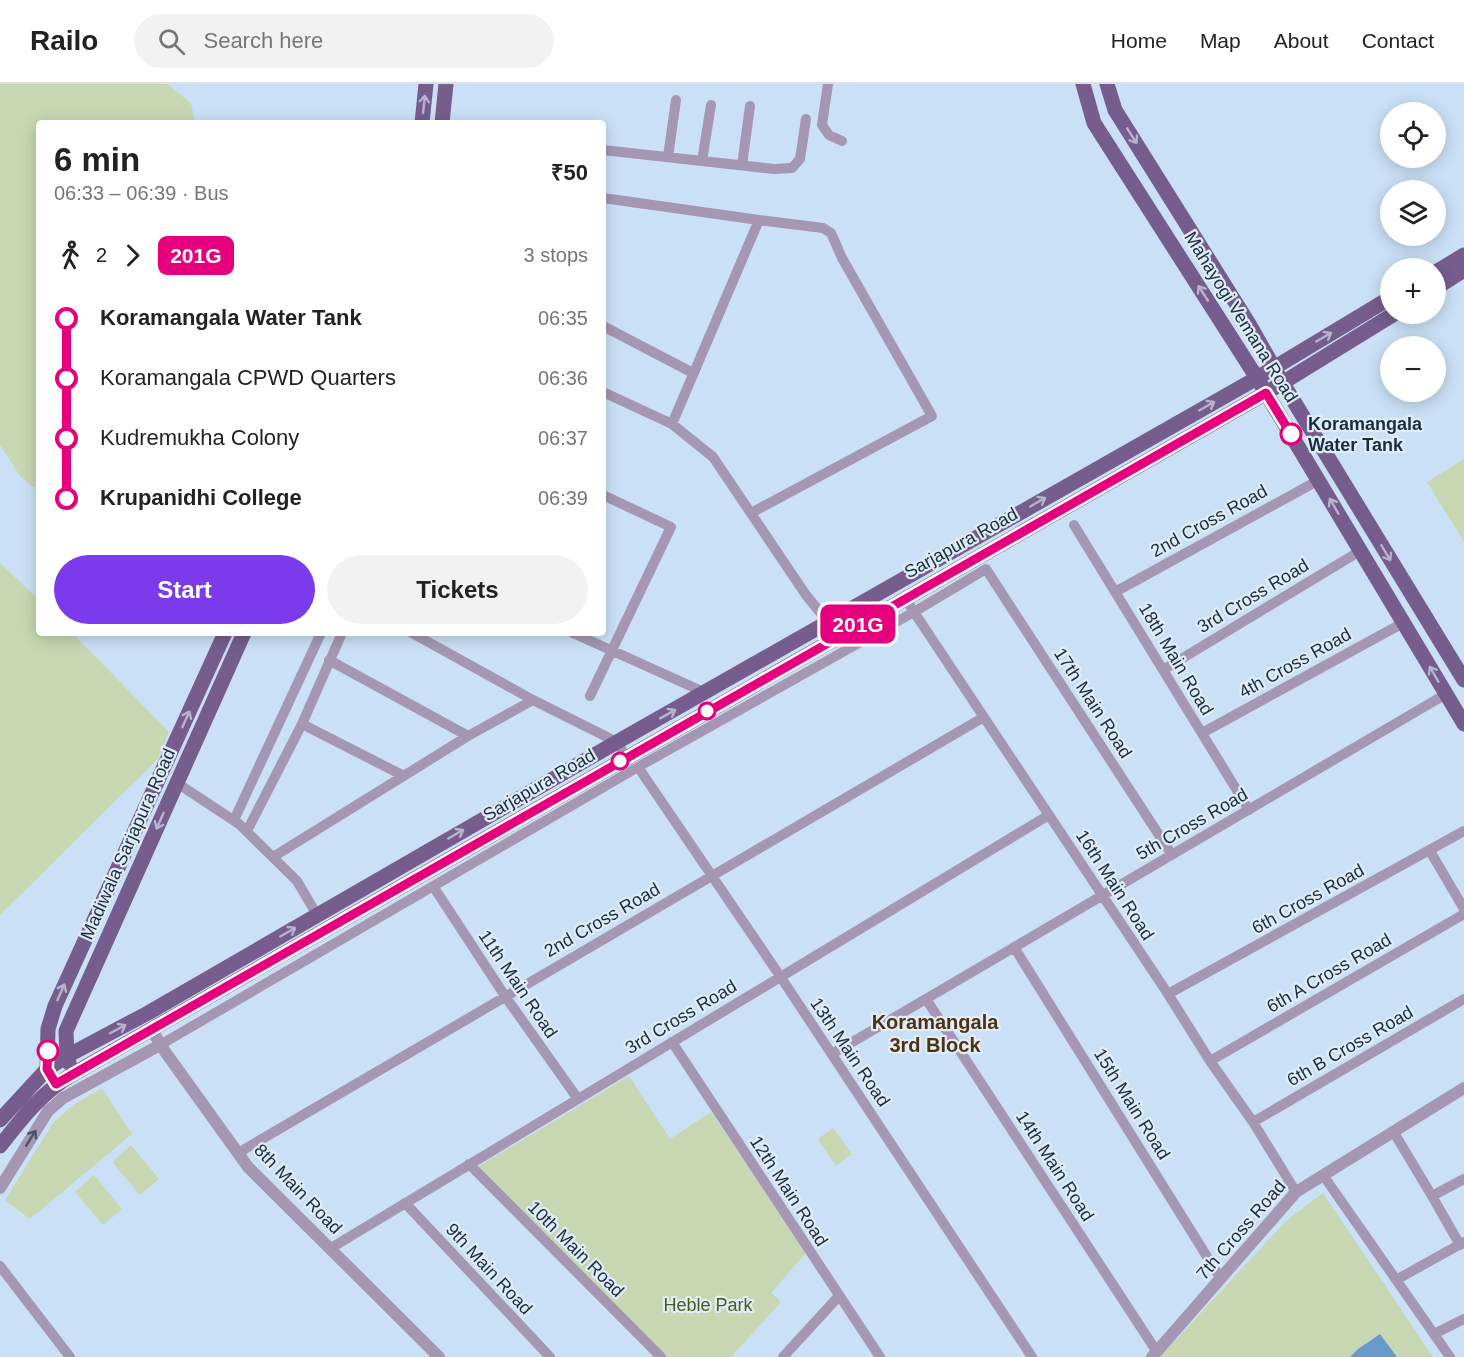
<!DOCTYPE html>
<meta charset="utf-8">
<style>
body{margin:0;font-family:Helvetica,sans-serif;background:#f2f2f2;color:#222;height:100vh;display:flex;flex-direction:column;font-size:22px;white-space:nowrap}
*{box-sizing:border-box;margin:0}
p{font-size:20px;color:#767676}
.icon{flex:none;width:33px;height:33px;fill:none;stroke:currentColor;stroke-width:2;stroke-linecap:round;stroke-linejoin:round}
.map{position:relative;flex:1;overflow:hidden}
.sheet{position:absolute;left:36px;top:36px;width:570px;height:516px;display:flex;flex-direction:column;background:#fff;border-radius:6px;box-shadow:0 3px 15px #0003}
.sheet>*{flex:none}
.badge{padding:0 12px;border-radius:9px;font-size:21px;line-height:39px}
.tools{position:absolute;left:1380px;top:18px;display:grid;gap:12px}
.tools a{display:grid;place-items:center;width:66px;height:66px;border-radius:50%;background:#fff;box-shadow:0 3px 15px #0003;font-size:30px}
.map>.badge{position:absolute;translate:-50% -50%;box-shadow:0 0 0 3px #fff}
.legs{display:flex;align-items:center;gap:9px;height:66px;padding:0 18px;font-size:20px}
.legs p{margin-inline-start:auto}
.head{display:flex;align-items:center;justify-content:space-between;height:102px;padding:0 18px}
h1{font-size:33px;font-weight:600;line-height:45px}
.cta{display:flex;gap:12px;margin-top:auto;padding:12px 18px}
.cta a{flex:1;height:69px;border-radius:36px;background:#7c3aed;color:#fff;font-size:24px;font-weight:600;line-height:69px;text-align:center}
.cta a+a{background:#f2f2f2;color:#222}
ul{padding:0 18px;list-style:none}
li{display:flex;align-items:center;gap:21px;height:60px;font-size:22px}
li i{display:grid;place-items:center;width:9px;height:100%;margin:0 8px;background:currentColor}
li i::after{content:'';width:15px;height:15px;margin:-8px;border:4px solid;border-radius:50%;background:#fff}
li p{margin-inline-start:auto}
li:first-child i{background:linear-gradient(#0000 50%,currentColor 0)}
li:last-child i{background:linear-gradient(currentColor 50%,#0000 0)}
header{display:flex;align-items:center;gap:36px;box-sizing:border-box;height:84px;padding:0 30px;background:#fff;border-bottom:2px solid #e0e0e0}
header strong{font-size:28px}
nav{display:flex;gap:33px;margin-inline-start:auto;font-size:21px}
.search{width:420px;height:54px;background:#f2f2f2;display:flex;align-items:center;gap:15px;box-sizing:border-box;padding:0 21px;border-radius:33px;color:#767676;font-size:22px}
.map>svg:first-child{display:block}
.green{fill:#c6d7b1}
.water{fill:#679ac9}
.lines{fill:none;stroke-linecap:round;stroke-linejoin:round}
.minor{stroke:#a597b3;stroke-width:10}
.tertiary{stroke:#a597b3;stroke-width:12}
.primary{stroke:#765d8e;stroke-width:15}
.oneway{stroke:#b6b3cd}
.oneway2{stroke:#49536a}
.line-1-casing{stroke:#fff;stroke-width:14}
.line-1{stroke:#e6007e;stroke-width:9}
.stop-1-dot{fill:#fff;stroke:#e6007e;stroke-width:3}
.labels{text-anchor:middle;stroke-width:4.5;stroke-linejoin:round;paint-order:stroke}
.street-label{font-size:18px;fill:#172e42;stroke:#e1ecf7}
.stop-label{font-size:18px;font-weight:bold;fill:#172e42;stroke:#e1ecf7;text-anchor:start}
.park-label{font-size:18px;fill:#455d1d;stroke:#e1ecf7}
.neighbourhood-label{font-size:20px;font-weight:bold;fill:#4e3313;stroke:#e1ecf7}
</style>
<header>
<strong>Railo</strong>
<div class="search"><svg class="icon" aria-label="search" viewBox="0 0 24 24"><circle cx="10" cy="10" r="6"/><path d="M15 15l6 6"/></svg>Search here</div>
<nav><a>Home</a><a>Map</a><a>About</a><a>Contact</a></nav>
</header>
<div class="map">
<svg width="1464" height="1273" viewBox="0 0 1464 1273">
<rect width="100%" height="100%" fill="#cae0f6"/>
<path class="green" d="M0,0H167L191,19L195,39H39V400L33,403L20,392L0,361Z
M1464,375V458L1427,398Z
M0,479L39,516V549H72L169,648L158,675L0,831Z
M629,992L670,1055L711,1028L806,1169L771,1209L781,1218L731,1273H663L476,1084Z
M102,1004L132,1050L30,1135L5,1116L53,1039L73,1021Z
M833,1044L852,1070L836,1082L818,1055Z
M131,1061L159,1095L140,1111L112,1078Z
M94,1091L122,1125L103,1141L75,1108Z
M1323,1109L1433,1273H1397L1380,1250L1358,1265L1350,1273H1160L1287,1136Z"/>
<path class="water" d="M1380,1250L1397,1273H1350L1358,1265Z"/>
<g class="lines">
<path class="minor" d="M828,0L822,41L829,51L842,57
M603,66L774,85L792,84L800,75L806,35
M668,73L676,16
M702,77L711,21
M742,81L750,22
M603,114L759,136L672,340
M603,242L693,289
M603,308L672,340L713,373L806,511L828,538
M751,429L932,332L842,174L831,149L823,144L759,136
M1074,441L1249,726
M1115,508L1319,396
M910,522L1168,910L1210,977L1253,1038L1296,1108
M412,549L533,616L617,658L626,673
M573,549L706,609
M329,576L468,652
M1163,586L1360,467
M590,612L671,443L603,411
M302,640L404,692
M1202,649L1403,539
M638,683L780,892L1032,1273
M177,699L239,740L297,797L317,831
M234,736L321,549
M247,747L302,640L342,549
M1430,767L1464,825
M273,773L468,652L533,616
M433,802L505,912L578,1015
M1014,863L1221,1195
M1168,910L1464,747
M926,915L1157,1268
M672,958L880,1273
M160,961L638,683L914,528L986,485L1172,771
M832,970L1446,610
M1210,977L1464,830
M1253,1038L1464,915
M1393,1047L1432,1112L1464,1095
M238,1069L984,633
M469,1080L661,1273
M1323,1091L1450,1273
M1432,1112L1460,1161
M405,1119L550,1273
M331,1164L1049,731
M0,1182L70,1273
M1396,1196L1464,1158
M1434,1250L1464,1235
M783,1273L839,1212"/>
<path class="tertiary" d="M151,945L166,969L248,1083L439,1273
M0,1104L48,1027L63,1014L160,961
M1152,1273L1296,1108L1464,1004"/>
<path class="primary" d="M1083,0L1094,39L1257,294L1464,640
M1107,0L1115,26L1249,240L1282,298L1464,596
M422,39L426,0
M442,39L446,0
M1436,188L1464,171
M1436,204L1464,186
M69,979L67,972L66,947L244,549
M50,990L47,985L48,945L55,922L225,549
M0,1036L47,985L67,972L148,929L617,658L1257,294L1390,214
M0,1062C23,1033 41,1009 73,990L1266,309L1394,230"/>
</g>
<defs><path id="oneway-shaft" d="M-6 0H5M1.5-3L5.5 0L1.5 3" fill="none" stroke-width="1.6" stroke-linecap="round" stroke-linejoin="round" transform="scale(1.5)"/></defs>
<g class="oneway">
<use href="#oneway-shaft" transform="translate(424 20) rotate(-84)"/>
<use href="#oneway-shaft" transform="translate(1132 52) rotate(58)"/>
<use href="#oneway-shaft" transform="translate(1203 209) rotate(-123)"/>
<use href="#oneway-shaft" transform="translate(1324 253) rotate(-30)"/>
<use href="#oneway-shaft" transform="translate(1207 322) rotate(-30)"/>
<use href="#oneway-shaft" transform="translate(1038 418) rotate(-30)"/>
<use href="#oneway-shaft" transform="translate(1334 422) rotate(-120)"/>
<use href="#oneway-shaft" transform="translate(1386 469) rotate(59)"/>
<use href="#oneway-shaft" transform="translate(1434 590) rotate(-120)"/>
<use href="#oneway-shaft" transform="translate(668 630) rotate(-29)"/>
<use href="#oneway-shaft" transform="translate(186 635) rotate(-66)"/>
<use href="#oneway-shaft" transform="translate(160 737) rotate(114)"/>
<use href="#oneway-shaft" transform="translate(456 750) rotate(-30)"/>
<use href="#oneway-shaft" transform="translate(288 848) rotate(-30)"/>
<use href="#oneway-shaft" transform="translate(61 908) rotate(-66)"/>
<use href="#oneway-shaft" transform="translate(118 945) rotate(-28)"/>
</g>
<use class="oneway2" href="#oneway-shaft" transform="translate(31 1054) rotate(-58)"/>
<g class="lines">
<g class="line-1-casing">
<path id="line-1" d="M48,967L47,985L56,1000L1266,309L1291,350"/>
</g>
<use href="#line-1" class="line-1"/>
</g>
<g class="stop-1-dot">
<circle cx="1291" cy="350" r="10"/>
<circle cx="707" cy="627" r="8"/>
<circle cx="620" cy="677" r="8"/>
<circle cx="48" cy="967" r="10"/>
</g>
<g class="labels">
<g class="street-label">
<text transform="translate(1241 233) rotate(58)" y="6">Mahayogi Vemana Road</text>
<text transform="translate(1209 437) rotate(-29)" y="6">2nd Cross Road</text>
<text transform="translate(961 459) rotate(-29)" y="6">Sarjapura Road</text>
<text transform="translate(1253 512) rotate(-31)" y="6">3rd Cross Road</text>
<text transform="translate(1176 575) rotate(59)" y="6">18th Main Road</text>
<text transform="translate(1295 579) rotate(-29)" y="6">4th Cross Road</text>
<text transform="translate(1093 619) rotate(57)" y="6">17th Main Road</text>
<text transform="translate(539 701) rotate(-30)" y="6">Sarjapura Road</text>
<text transform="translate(1192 740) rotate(-30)" y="6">5th Cross Road</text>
<text transform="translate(128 760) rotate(-66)" y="6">Madiwala Sarjapura Road</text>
<text transform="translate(1115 801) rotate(57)" y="6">16th Main Road</text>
<text transform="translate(1308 815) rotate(-29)" y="6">6th Cross Road</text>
<text transform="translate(602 836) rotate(-30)" y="6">2nd Cross Road</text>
<text transform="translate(1329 889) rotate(-30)" y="6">6th A Cross Road</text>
<text transform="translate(518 900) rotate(56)" y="6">11th Main Road</text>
<text transform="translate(681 933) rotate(-31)" y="6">3rd Cross Road</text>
<text transform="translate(1350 962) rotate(-30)" y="6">6th B Cross Road</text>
<text transform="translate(850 968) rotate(56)" y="6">13th Main Road</text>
<text transform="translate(1132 1020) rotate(58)" y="6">15th Main Road</text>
<text transform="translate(1055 1082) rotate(57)" y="6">14th Main Road</text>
<text transform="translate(298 1105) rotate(46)" y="6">8th Main Road</text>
<text transform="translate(789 1107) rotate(57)" y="6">12th Main Road</text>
<text transform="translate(1241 1146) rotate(-49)" y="6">7th Cross Road</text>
<text transform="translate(576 1165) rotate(45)" y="6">10th Main Road</text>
<text transform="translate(489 1185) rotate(47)" y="6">9th Main Road</text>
</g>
<g class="stop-label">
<text x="1308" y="346">Koramangala<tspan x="1308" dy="21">Water Tank</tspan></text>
</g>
<g class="park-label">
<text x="708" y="1227">Heble Park</text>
</g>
<g class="neighbourhood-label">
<text x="935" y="945">Koramangala<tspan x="935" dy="23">3rd Block</tspan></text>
</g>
</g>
</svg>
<div class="tools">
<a><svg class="icon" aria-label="locate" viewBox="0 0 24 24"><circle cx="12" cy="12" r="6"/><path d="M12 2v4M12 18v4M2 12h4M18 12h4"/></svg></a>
<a><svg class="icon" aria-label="layers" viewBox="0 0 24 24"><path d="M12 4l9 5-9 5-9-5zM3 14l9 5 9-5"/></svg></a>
<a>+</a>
<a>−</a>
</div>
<b class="badge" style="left:858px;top:540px;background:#e6007e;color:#fff">201G</b>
<section class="sheet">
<div class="head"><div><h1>6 min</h1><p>06:33 – 06:39 · Bus</p></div><b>₹50</b></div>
<div class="legs"><svg class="icon" aria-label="walk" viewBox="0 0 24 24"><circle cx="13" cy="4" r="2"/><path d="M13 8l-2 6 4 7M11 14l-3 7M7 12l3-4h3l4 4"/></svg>2<svg class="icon" aria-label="forward" viewBox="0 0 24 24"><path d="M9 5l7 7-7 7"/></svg><b class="badge" style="background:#e6007e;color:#fff">201G</b><p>3 stops</p></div>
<ul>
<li><i style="color:#e6007e"></i><b>Koramangala Water Tank</b><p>06:35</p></li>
<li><i style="color:#e6007e"></i><span>Koramangala CPWD Quarters</span><p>06:36</p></li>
<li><i style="color:#e6007e"></i><span>Kudremukha Colony</span><p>06:37</p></li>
<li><i style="color:#e6007e"></i><b>Krupanidhi College</b><p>06:39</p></li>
</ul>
<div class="cta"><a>Start</a><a>Tickets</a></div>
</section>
</div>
